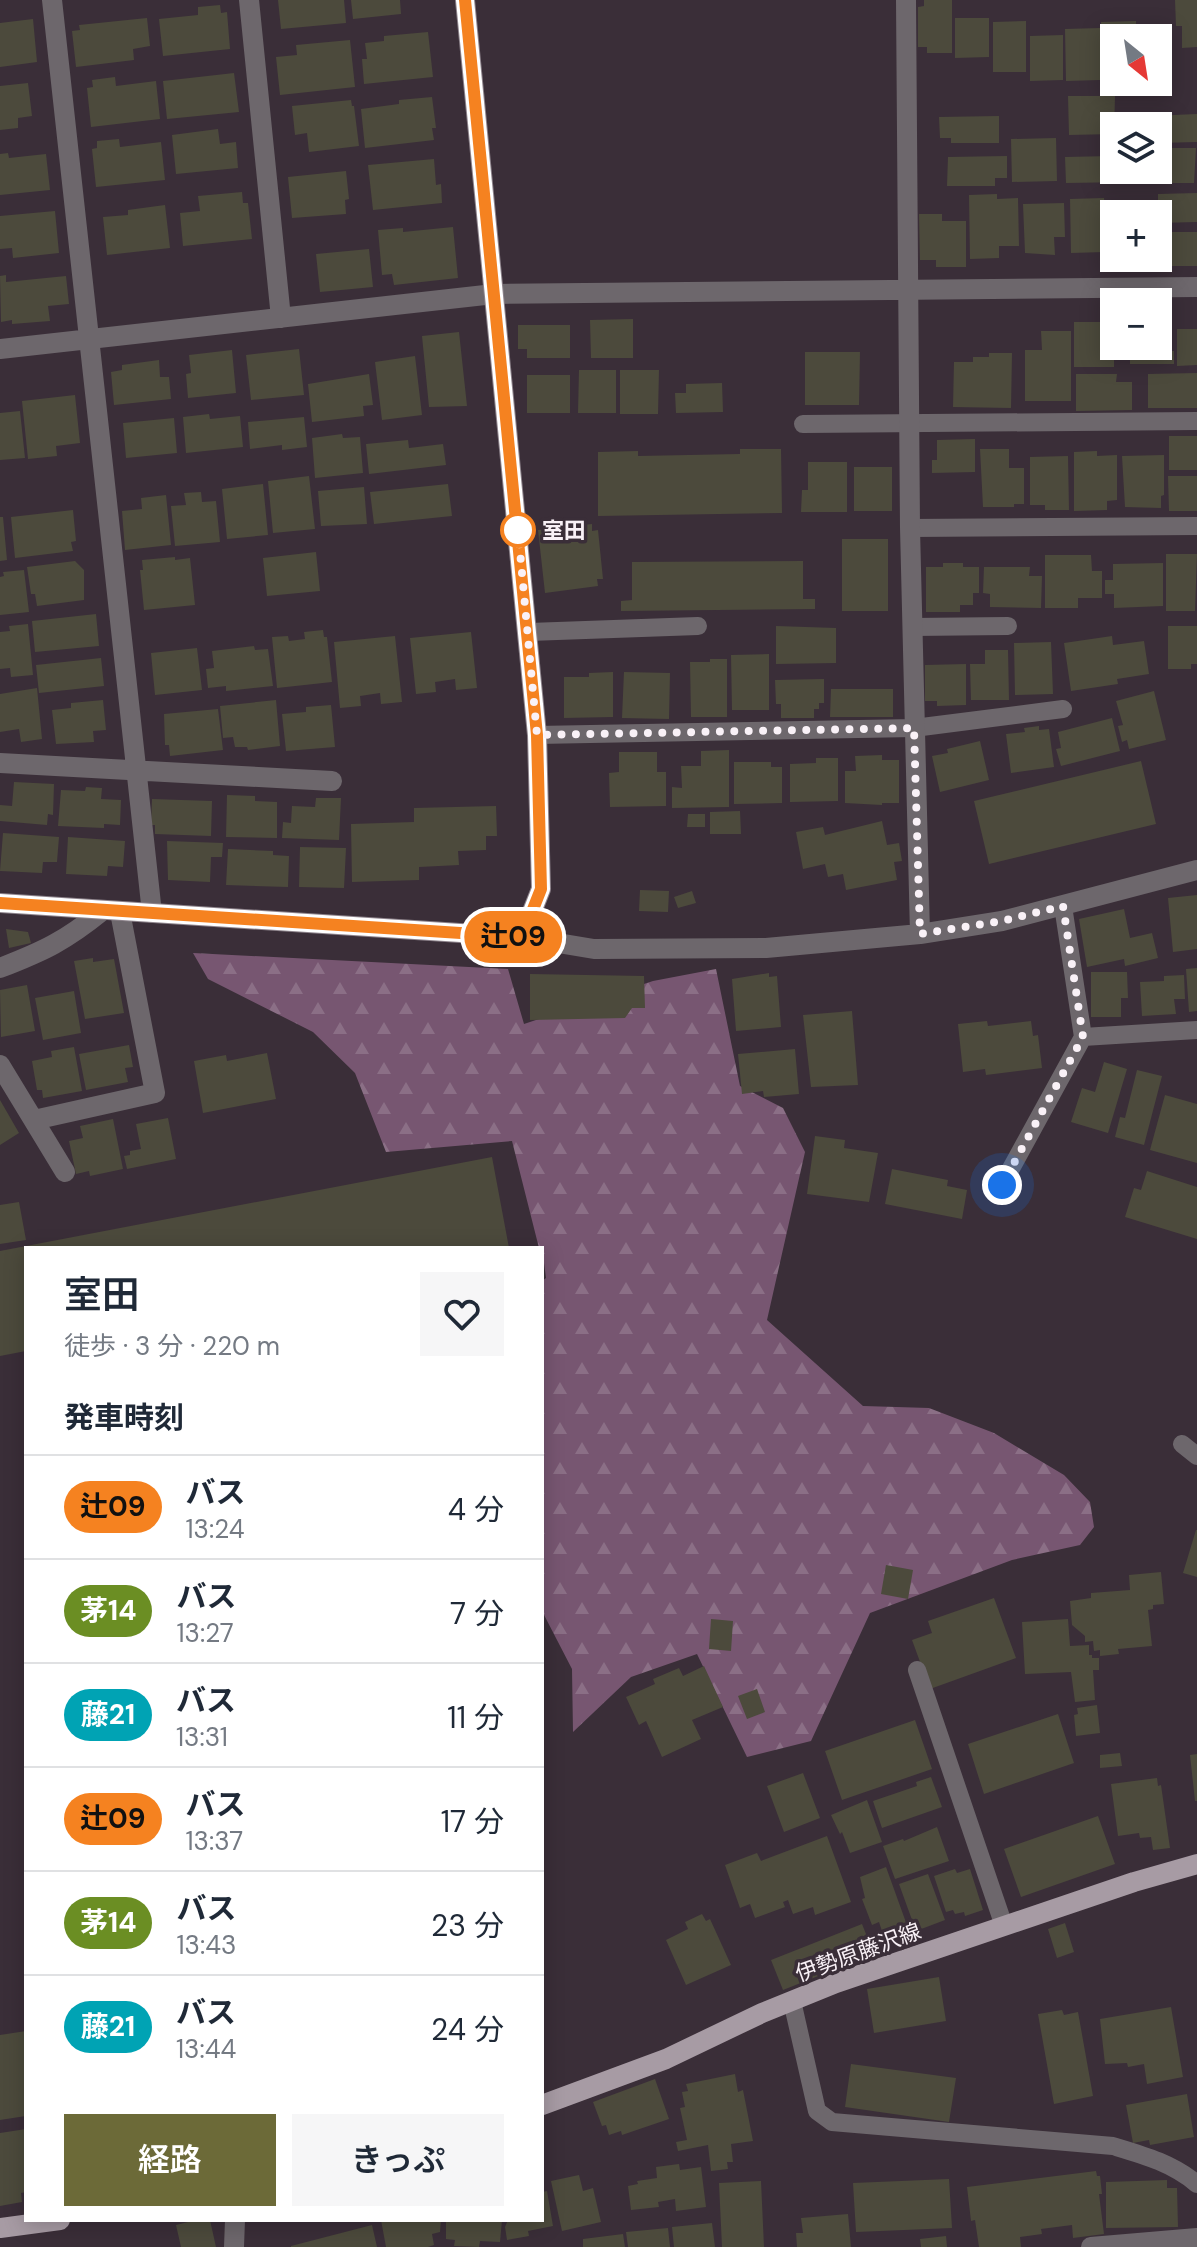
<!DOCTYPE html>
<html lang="ja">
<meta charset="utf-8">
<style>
body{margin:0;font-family:"DM Sans","Noto Sans JP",sans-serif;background:#f6f6f7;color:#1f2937;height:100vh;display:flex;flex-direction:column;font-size:30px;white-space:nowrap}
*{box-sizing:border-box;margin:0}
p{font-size:26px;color:#747a83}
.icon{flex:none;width:44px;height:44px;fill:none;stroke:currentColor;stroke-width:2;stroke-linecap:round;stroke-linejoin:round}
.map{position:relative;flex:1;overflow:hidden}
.side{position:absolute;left:24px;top:1246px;width:520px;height:976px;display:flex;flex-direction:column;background:#fff;border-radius:0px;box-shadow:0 4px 20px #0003}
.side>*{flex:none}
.badge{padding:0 16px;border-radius:26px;font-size:28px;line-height:52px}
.needle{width:52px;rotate:150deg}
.buttons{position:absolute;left:1100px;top:24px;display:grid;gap:16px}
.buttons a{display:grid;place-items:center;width:72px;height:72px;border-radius:0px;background:#fff;box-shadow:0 4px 20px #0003;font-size:40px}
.you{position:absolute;width:40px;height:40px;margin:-20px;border:6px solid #fff;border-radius:50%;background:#1a73e8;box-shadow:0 0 0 12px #1a73e833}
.map>.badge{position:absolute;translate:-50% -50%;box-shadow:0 0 0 4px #fff}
h2{padding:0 40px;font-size:30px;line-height:72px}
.round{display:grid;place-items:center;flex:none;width:84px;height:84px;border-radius:0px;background:#f6f6f7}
.head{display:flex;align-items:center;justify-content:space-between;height:136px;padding:0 40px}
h1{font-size:38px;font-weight:600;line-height:60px}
.primary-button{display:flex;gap:16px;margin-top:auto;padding:16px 40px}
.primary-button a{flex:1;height:92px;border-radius:0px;background:#6c6a38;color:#fff;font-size:32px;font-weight:600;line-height:92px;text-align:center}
.primary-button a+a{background:#f6f6f7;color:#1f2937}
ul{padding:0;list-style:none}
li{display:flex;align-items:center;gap:24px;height:104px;padding:0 40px;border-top:2px solid #e0e1e3}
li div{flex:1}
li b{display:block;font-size:30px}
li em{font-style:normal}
li .badge{min-width:88px;font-weight:700;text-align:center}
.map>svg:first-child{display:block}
.forest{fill:url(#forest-firs)}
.building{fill:#4c4a3c}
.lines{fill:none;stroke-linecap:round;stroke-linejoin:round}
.lane{stroke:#6d676c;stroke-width:18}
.street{stroke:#6d676c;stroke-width:20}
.secondary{stroke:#8e848c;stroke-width:20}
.primary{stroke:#a79ba4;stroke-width:20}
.line-casing{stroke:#fff;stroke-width:18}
.line{stroke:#f58220;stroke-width:12}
.walk{stroke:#f9f1f7;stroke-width:8;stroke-dasharray:0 14.4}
.stop-dot{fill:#fff;stroke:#f58220;stroke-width:4}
.labels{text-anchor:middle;stroke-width:7;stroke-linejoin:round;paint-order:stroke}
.stop-label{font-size:22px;font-weight:bold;fill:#f9f1f7;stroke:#3a2e38;text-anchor:start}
.street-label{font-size:22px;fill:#f9f1f7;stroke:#3a2e38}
</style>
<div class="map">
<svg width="1197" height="2247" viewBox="0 0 1197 2247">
<defs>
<pattern id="forest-firs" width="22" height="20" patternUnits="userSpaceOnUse" patternTransform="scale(2)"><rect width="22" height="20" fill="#775671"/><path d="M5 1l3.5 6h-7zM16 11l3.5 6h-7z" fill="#8b6f86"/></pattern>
</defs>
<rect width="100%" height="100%" fill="#3a2e38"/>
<path class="forest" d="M193,953L508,969L524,1024L653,981L716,969L740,1086L783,1108L805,1152L767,1320L863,1406L929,1408L994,1433L1064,1475L1090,1502L1094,1527L1080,1545L1012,1560L870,1613L811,1741L747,1757L697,1654L631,1677L573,1732L572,1669L542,1611V1281L546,1278L542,1248H539L512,1141L386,1152L355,1073L313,1032L208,979Z"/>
<path class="building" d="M278,0H344L346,23L281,29Z
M351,0H400L401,14L353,19Z
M924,0H952V53H927V47H918V7L924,6Z
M1175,0H1197V47L1182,48V26H1176Z
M220,5L221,13L227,12L230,49L163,56L159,19L198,15V7Z
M147,18L150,46L133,49L134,60L76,67L72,31L80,30L79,25Z
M955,18H989V57L955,58Z
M33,19L37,62L0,67V23Z
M1026,21V72H993V22Z
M1136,21V38H1114V69H1102L1101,22Z
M1100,28V80L1066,81L1065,29Z
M428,32L433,77L364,84L362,59H367L365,43L384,41V36Z
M1063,35V80L1030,81V36Z
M350,40L355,87L280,95L276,57L297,55L296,45Z
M234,73L239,112L167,119L163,81Z
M115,77L116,86L156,81L160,119L91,127L87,88L93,87L92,80Z
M28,83L32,116L18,118V128L0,130V86Z
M1068,96H1115L1114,134L1069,135Z
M432,97L436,128H432L434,140L365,148L361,109L399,104V100Z
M351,100L352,106H354L359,146L309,152L307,133L295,135L292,106Z
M1197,114V142L1158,143V126H1138V120H1151V116Z
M999,116V143H951V138H940L939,117Z
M218,129L220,144L236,142L238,168L176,174L172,135Z
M1056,138L1057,181L1012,182L1011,139Z
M119,139L120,147L161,142L165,180L96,187L92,149L97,148V141Z
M1112,147H1114V170H1129V182L1066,183L1065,157L1111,156Z
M1158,148H1196L1194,183H1135V170H1158Z
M8,153L9,158L46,154L50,190L0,195V154Z
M1007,156V178H995V186H947L948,157Z
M434,159L436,185L441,184L442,203L373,210L368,165Z
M346,171L349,199L345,200L346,214L292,218L288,177Z
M242,192L243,203H248L252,239L183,246L180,213L200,211L198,196Z
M1197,193V222L1158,223V194Z
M997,194V199L1018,198L1019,246H999V258L970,259L969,195Z
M1104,198L1107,232H1104L1105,252L1071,253L1070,199Z
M1154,202V214H1114V203Z
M1064,203L1065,237H1054L1055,255L1025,253L1023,204Z
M165,205L170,248L107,255L103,217L128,215V210Z
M55,211L59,253L13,258L12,248L0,249V216Z
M919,214H942V221H966V267H936V260H920Z
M453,227L458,278L394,285L392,274L382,275L378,230L403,228V232Z
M1160,232H1197V266H1160Z
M369,249L373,287L320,292L316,254Z
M6,275V282L66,276L69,304L48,306L50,321L12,324V320L1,322L0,276Z
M1158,317H1170V351H1174V364H1130V346H1158Z
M633,319V358H591L590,320Z
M1074,322H1109V348H1114V367H1074Z
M518,325H570V358H527V349H518Z
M1177,329H1197V365L1177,366Z
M1041,331H1071V401H1025V350H1042Z
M459,332L467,406L429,407L422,336Z
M299,349L304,395L251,400L246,355Z
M232,350L236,393L188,398L186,374L191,373L189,355Z
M805,352H860L859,405H805Z
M989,353H1012L1011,408L953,407L954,362H973V357H989Z
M415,356L422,415L382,420L375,362Z
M159,360L160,377H169L171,399L114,405L111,372L122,370V365Z
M579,370H616V413H578Z
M620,370H659L658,414H620Z
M1197,373V408H1148V374Z
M369,374L373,405L363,406L364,416L312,422L308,384Z
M1076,374H1117L1116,382H1132V410L1076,411Z
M527,375H570V413H527Z
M722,383L723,412L676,413L675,393H686V384Z
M75,395L80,443L56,446L57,456L28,459L22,401Z
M20,411L25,458L0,460V413Z
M209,414L210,419L240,416L243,447L186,453L183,417Z
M304,417L307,447L282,450V445L250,449L248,422Z
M174,418L177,453L126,458L123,423Z
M342,434L343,438L360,437L363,473L315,478L312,438Z
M1169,436H1197V470H1169Z
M975,439V472L932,473V460H937V440Z
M408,440L409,448L443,444L446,465L369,474L366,444Z
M740,449H781L782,513L598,516V452L638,451V456L740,454Z
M980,449H1009V468H1024V504H1014V507H983Z
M1097,451V456L1117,455V500L1107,501V510L1074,511V452Z
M1164,455V495L1161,496V508L1125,507L1122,456Z
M1068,456L1069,510H1045V505H1030V457Z
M808,462H847V512H801L802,490H808Z
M854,467H892V511H854Z
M309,476L315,529L273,533L268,481Z
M1168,476H1197V511H1169Z
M263,484L268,535L227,539L222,489Z
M448,484L452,516L374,524L370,492Z
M364,487L367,524L321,526L318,491Z
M201,492L202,502L216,501L220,542L175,546L171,506L186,505L184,493Z
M166,495L171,545L125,550L122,511L142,509L141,498Z
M73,510L76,541L71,542L73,551L15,558L11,517Z
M0,517H3L7,560L0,561Z
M592,524V531L598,530L603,579H597L598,586L545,593L538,530Z
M842,539H888V611H842Z
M316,552L320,591L267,596L263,558Z
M1166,554H1197L1195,611H1166Z
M1045,555H1091L1092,571H1102V598H1078V608H1045Z
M175,557V560L190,558L195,605L144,610L140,570H143L142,560Z
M75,561L84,570V600L37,606L35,594H31L27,567Z
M803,561V599H815V609L621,611V601L632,600V562Z
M943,563H963V567H979V593H973V605H960V612H926V567H943Z
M1163,563V606L1114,608V594H1105V580H1113V564Z
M984,567H1030L1029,576H1042L1041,608L990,607V594L983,593Z
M24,570L29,612L0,615V577L4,576L3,572Z
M96,614L99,646L35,652L32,621Z
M28,624L33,675L11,677L10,668L0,669V632L10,631L9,626Z
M776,626L836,628V663L776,664Z
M1168,626H1197V664H1191V669H1168Z
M323,630L324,637H327L332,682L277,688L272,637L288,636L289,641L305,639L304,632Z
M471,632L477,688L456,690L455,679L435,682L436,692L416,694L410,638Z
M395,636L402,702L381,704L380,693L360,696L361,706L340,708L334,642Z
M1112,636L1113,645L1144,641L1149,674L1117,679L1118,684L1071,691L1064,643Z
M1051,642L1053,694L1015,695L1014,643Z
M254,646L255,650L268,649L273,686L226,691V686L208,688L206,669L214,668L212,651Z
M197,648L202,690L155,695L151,653Z
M985,650H1008L1009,700H971L970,664H985Z
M769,654V710H732L731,655Z
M101,658L104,686L39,693L36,665Z
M710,659H727V717H691L690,662H710Z
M966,664V705L937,706V701H925V665Z
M613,672V717L564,718V677H589V673Z
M624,672L670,673L669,719L622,718Z
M824,679V703H819V709H814V718H781V704H776L775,680Z
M37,688L42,739L21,742L19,729L0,732V694Z
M831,689H893V717H830Z
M1154,691L1166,740L1129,749L1127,740L1122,742L1118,726L1123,725L1116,701Z
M103,700L106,730L93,731L94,742L56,744L52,710L71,708V703Z
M276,700L280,746L248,750L247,747H235L233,737L223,738L220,706Z
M331,705L335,747L286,751L282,714L306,712V707Z
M218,709L223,750L170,756L169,745H165L164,714Z
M1112,718L1120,751L1061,766L1056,749L1061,748L1058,732Z
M1039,726V730L1049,729L1054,767L1011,773L1006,734L1025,732L1024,728Z
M980,741L989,780L940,792L932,756L948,753L947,749Z
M729,750V807L672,808V787L682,788L681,766H701V751Z
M619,752H657V772H666V806L610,807L609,773L619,772Z
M882,755V760H899V803H882V805L845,803V771H856L855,756Z
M816,758H838V801L790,802V764L816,763Z
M1141,761L1156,824L989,864L974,801Z
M734,762H771V767H782V803L734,804Z
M14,782L54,784L53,815L48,814L47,825L0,821V805L12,806Z
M86,787L102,788L101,799L121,800L120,825L104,824V828L58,826L61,790L85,791Z
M227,795L255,796V801L277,802V838L226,837Z
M316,798H341L339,840L282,838L283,822L291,823L292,806L315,807Z
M152,799L212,801L211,836L155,834V825H151Z
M496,806L497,836H486V850L458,851L459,865L419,867V880L352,882L351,824L414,822V808Z
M740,811L741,834H710V812Z
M688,814H705V827H687Z
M882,821L887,845L899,843L902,861L894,862L897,880L846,890L843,874L828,877L825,864L803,869L796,832L823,827L825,835Z
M3,833L59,837L57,862H43L42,873L0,871Z
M68,837L125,841L123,867L108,866L107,876L66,874Z
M167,841L223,843L222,857H211L210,882L168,880Z
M300,847L346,848L344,888L299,887Z
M228,849L273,851V855L289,856L288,887L226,885Z
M640,890L669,891L668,912L639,911Z
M692,891L696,903L678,908L674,897Z
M1197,895V949L1173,952L1168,898Z
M1124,909L1130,938L1152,933L1158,958L1125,966L1124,959L1087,967L1079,919Z
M6,929L28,932L31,943L9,948Z
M93,958V962L114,959L124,1013L85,1019L74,961Z
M1197,968V1011L1189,1012L1186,969Z
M1091,972H1127L1128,998H1121V1017H1091Z
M769,973V977L777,976L781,1027L736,1031L732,979Z
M530,974L644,976L645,1008H632L625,1018L530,1020Z
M1184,975L1185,999H1174L1176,1014L1142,1016L1140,982L1164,981V976Z
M27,985L35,1031L1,1037L0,990Z
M74,991L81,1033L43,1040L35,998Z
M852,1011L858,1085L811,1087L803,1015Z
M987,1021L988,1026L1031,1021L1033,1036L1038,1035L1042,1068L986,1075L985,1069L963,1072L958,1024Z
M129,1045L133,1067L125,1068L128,1082L86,1090L79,1054Z
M74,1047L82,1091L43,1098L42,1090H37L32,1061L52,1057L51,1051Z
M795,1049L799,1094L764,1097L763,1091L742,1094L738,1054Z
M267,1053L276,1099L203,1113L194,1061L226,1055L227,1061Z
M1104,1062L1127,1069L1108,1133L1071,1122L1082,1088L1095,1092Z
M1137,1070L1162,1076L1144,1145L1115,1137L1120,1117L1125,1118Z
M1165,1095L1197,1104V1163L1150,1150Z
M0,1100L19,1133L0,1145Z
M168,1118L176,1159L127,1169L124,1156L130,1155V1151L141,1149L136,1124Z
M113,1119L123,1169L90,1176L89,1171L76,1174L69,1141L83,1138L80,1126Z
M815,1136L845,1140L844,1148L878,1153L869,1202L807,1194Z
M492,1157L509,1248H26V1351L0,1356V1251Z
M892,1169L948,1180L947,1186L967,1190L962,1219L885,1204Z
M1147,1171L1197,1187V1239L1125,1217L1134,1188L1141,1190Z
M19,1202L26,1240L0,1244V1205Z
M1196,1530H1197V1577L1183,1573Z
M886,1565L913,1570L908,1599L881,1594Z
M1161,1572L1164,1604L1153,1605V1609L1148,1610L1152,1646L1118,1649L1119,1654L1100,1656V1650L1094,1651L1093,1641L1085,1642V1636L1072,1625L1070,1601L1091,1598V1593L1130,1590L1129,1575Z
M994,1598L1016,1658L930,1689L912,1640L932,1633L928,1621Z
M711,1619L733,1621L731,1651L709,1649Z
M1068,1619L1070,1646L1089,1645V1655H1092V1658H1099V1670H1093L1095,1700L1075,1702L1071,1672L1025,1674L1022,1622Z
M704,1666L723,1707L692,1720L701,1739L662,1757L646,1721L639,1725L626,1697L655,1684L653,1679L679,1668L683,1676Z
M757,1689L765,1712L747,1719L738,1696Z
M1097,1705L1100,1733L1076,1736L1074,1715L1078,1714L1077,1708Z
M1058,1714L1074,1763L984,1794L968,1744Z
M915,1720L932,1769L842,1800L825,1751Z
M1120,1753L1122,1766L1100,1768V1755Z
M1197,1754V1801H1195L1190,1755Z
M803,1773L820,1818L784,1832L767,1786Z
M931,1777L942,1807L882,1828L873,1801L917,1786L916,1782Z
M1157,1778L1158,1786L1161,1785L1170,1848L1153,1850L1151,1837L1140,1838L1139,1833L1118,1836L1111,1784Z
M867,1800L882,1842L850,1853L842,1832L840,1834L831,1815Z
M1098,1816L1115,1864L1021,1897L1004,1849Z
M937,1827L949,1861L895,1879L883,1846L903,1839L904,1841Z
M827,1836L851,1902L815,1915L813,1907L793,1914L788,1900L783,1902L785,1907L755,1918L750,1904L740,1908L725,1865L757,1853L761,1861Z
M886,1867L908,1928L905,1929L908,1935L898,1939L895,1932L884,1937L879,1922L872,1925L862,1899L865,1898L860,1877Z
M955,1869L957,1873L970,1869L983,1910L965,1916L964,1912L955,1914L953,1910L946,1912L934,1876Z
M928,1874L945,1920L916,1931L899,1884Z
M702,1914L706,1921L710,1919L731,1965L686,1985L666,1940L688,1929L685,1922Z
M1065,1923L1074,1952L1057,1958L1048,1929Z
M862,1924L874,1954L783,1990L771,1960Z
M939,1977L946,2021L874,2033L867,1989Z
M1171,2007L1183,2077L1147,2084L1144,2064L1128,2067L1127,2063L1105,2064L1100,2019Z
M1062,2010L1064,2015L1078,2012L1093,2096L1054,2104L1038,2014Z
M26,2031V2116L0,2120V2035Z
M851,2064L956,2078L949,2122L845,2107Z
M735,2074L738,2092L743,2090L753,2141L731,2144L733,2162H727L728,2169L711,2171L708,2145L678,2151L676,2142L687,2140L680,2108L685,2107L682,2092L688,2091L686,2084Z
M655,2079L669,2119L622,2135L621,2131L609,2135L606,2125L602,2126L593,2102Z
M1187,2094L1194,2137L1150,2145L1149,2140L1133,2143L1126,2105Z
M26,2129V2192L21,2193L22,2202L0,2206V2133Z
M679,2164L680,2170L701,2167L706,2207L676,2211L675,2199L658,2202L659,2207L631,2210L628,2186L638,2184L637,2181L657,2178L656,2167Z
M1096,2171L1097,2176H1100L1102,2194H1099L1104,2234L1073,2238L1072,2225L1041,2229L1042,2234L1020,2237L1021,2247H979L975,2220L971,2221L967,2187Z
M579,2175L583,2191L593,2188L601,2222L562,2231L551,2181Z
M949,2179L952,2228L856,2232L853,2183Z
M1167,2180V2188H1177L1178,2227L1106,2228V2182Z
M761,2181L764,2247H722L719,2183Z
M547,2191L553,2226L528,2231L529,2236L507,2240L505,2227L508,2220H542V2192Z
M848,2214L851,2247H797L796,2233H803L801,2218Z
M196,2220H210L216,2247H181L176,2225Z
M381,2220H441L440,2232L432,2234L434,2245L428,2247H386Z
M446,2220H502L500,2242L480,2241L479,2247L454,2246L455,2240L446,2239Z
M712,2223L715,2247H674L672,2227Z
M372,2225L377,2247H291V2246Z
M668,2228L670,2247H628L626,2232Z
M623,2234L625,2247H583V2239Z
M946,2236L947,2247H921L920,2239Z"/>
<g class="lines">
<path class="lane" d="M803,424L1197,421
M910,528L1197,526
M912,627L1008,626
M529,632L698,626
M537,735L914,728L1063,709
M1083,1037L1197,1030
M1002,1185L1083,1037L1063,906
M1182,1444L1197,1456
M917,1670L1004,1926
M792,2001L817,2111L832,2122L1113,2146C1143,2155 1172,2163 1197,2184"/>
<path class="street" d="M52,0L152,913
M249,0L281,318
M906,0L910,528L920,934
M0,349L494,294L1197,287
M0,763L332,781
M522,937L594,949L766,948L920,934L1002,921L1197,870
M0,968C44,951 65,941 102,911
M0,1065L65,1172
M34,1120L155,1093L120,912
M234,2247L235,2220
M1091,2247L1197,2238"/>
<path class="secondary" d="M0,903L522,937L541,889L537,735L465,0"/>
<path class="primary" d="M542,2105L666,2059L762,2013L836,1983L1134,1882L1197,1864
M0,2228L60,2220"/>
</g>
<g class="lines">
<g class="line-casing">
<path id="line" d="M0,903L522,937L541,889L537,735L465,0"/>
</g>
<use href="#line" class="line"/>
<path class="walk" d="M518,530L537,735L914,728L920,934L1002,921L1063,906L1083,1037L1002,1185"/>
</g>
<circle class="stop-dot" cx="518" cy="530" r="16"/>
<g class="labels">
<g class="stop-label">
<text x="542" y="538">室田</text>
</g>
<g class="street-label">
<text transform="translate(858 1952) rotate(-20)" y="8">伊勢原藤沢線</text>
</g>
</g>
</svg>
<div class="buttons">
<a><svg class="needle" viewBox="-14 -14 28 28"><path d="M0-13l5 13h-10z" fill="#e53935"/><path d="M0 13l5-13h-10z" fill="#747a83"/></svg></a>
<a><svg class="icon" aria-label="layers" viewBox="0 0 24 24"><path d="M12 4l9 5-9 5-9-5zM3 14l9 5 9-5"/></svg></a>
<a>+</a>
<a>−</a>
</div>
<div class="you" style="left:1002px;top:1185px"></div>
<b class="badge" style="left:513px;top:937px;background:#f58220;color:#111">辻09</b>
<section class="side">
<div class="head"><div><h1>室田</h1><p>徒歩 · 3 分 · 220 m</p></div><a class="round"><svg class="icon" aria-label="heart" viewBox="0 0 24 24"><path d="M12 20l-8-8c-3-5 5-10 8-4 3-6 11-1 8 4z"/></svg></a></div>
<h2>発車時刻</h2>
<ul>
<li><span class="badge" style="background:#f58220;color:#111">辻09</span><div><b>バス</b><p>13:24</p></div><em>4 分</em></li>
<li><span class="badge" style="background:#6b8e23;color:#fff">茅14</span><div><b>バス</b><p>13:27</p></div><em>7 分</em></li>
<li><span class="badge" style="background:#00a3b4;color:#fff">藤21</span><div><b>バス</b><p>13:31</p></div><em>11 分</em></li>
<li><span class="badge" style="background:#f58220;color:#111">辻09</span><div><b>バス</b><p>13:37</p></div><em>17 分</em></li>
<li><span class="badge" style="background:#6b8e23;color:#fff">茅14</span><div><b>バス</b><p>13:43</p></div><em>23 分</em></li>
<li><span class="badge" style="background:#00a3b4;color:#fff">藤21</span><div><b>バス</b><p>13:44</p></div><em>24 分</em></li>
</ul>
<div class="primary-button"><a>経路</a><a>きっぷ</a></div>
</section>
</div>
